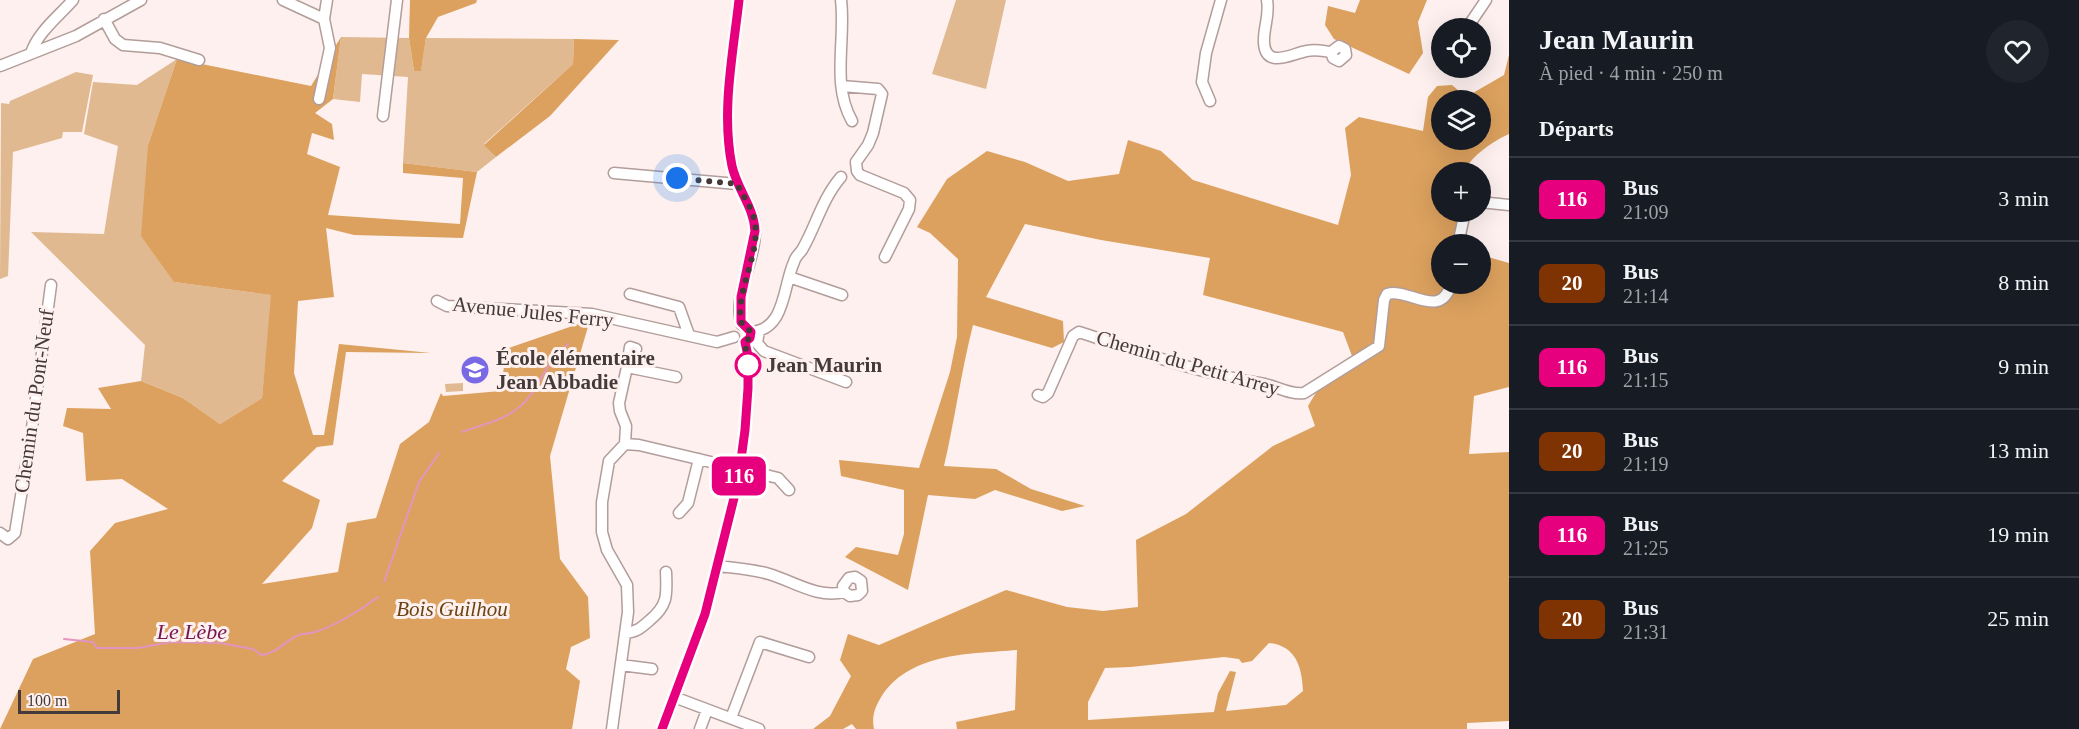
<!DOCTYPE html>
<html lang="fr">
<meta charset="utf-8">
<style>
body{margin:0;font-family:"Times New Roman",serif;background:#20242c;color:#f1f3f6;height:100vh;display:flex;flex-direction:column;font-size:22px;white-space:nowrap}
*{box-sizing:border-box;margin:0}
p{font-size:20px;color:#9ea1a6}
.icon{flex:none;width:33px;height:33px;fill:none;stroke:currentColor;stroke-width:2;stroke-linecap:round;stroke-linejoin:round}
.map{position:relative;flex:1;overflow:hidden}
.drawer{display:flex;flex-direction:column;background:#171b24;width:570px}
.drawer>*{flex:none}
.badge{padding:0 12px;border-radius:9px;font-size:21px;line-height:39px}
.fabs{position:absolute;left:1431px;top:18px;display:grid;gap:12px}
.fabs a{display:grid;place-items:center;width:60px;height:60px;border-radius:50%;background:#171b24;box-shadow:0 6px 24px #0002;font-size:30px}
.scale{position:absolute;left:18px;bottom:15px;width:102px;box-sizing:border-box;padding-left:6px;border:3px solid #433a39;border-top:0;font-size:16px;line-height:21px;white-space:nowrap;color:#433a39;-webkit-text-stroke:4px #fdf0ee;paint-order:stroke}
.you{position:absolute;width:30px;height:30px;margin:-15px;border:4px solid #fff;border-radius:50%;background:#1a73e8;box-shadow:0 0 0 9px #1a73e833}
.map>.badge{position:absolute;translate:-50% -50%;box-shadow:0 0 0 3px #fff}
h2{padding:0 30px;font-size:22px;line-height:54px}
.round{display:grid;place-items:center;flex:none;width:63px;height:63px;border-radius:32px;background:#20242c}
.overview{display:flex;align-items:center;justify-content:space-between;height:102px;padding:0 30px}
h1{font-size:28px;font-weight:700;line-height:45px}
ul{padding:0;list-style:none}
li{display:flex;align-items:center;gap:18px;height:84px;padding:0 30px;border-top:2px solid #363941}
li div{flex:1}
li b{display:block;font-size:22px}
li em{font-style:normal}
li .badge{min-width:66px;font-weight:700;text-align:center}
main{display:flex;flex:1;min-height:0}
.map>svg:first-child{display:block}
.green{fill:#e1b990}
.forest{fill:#dca15e;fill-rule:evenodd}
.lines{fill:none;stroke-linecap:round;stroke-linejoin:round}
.stream{stroke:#e394bf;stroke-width:2}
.minor-casing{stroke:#b29d9a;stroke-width:13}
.minor{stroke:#fff;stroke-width:10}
.line-casing{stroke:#fff;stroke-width:14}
.line{stroke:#e6007e;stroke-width:9}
.walk{stroke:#433a39;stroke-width:6;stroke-dasharray:0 10.8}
.stop-dot{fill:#fff;stroke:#e6007e;stroke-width:3}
.labels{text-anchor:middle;stroke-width:6;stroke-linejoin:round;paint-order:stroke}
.street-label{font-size:21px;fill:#433a39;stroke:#fdf0ee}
.poi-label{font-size:21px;font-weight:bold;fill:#433a39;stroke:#fdf0ee;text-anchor:start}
.stop-label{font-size:21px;font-weight:bold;fill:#433a39;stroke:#fdf0ee;text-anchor:start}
.park-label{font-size:21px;font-style:italic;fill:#6b4310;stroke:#fdf0ee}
.water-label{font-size:22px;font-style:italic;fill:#731752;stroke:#fdf0ee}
</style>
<main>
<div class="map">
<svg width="1509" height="729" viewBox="0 0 1509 729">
<rect width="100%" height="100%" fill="#fdf0ee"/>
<path class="green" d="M956,0H1006L986,89L932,74Z
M341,37L409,38L414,71L421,70L426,38L574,39L573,64L484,144L496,157L477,172L403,163L408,77L362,74L360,102L333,99Z
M177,59L148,145L174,282L272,295L262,398L220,424L183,398L141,381L145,345L31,232L104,234L118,146L84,134L93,82L137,85Z
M76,72L93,75L82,132H63L62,138L13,152L8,276L0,279L1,103L9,104L10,101Z
M463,383V391L446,392L445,384Z"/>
<path class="forest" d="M410,0H477L476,3L438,17L426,38L421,71H414L409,38Z
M1360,0H1427L1418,22L1423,53L1409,74L1334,39L1325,25L1328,6L1355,13Z
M341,37L333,99L315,113L332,124L334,140L312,133L307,154L340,167L328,215L460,224L463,178L403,173V163L477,172L463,238L354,235L326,228L334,297L298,301L294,373L313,435H324L339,344L431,353L346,352L333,445L317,447L282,481L320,500L312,528L262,584L338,572L347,523L376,518L400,444L429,422L441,393L443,396L501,391L506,349L590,320L550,456L560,559L588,597L590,638L571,647L566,669L580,681L572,729H0L33,659L95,634L90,551L115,523L168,509L122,479L86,481L83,433L63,426L67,408L111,409L98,388L141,381L183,398L220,424L262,398L271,295L174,282L141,236L148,145L177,59L311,86Z
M574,39L619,40L550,116L496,157L484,145L573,64Z
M1509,55V134C1493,141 1471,156 1464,172H1442V212H1460L1462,244H1442V284H1480L1481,255L1509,263V387L1474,396L1469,454L1509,452V721L1467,723V729H957L956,722L1015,710L1017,650C971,654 913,652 883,694C876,705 871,715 874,729H856L852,724L843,729H813L830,716L851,676L840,660L848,634L879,645L1006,590L1067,607L1103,611L1138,607L1136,540L1186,514L1273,446L1315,426L1308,406L1320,386L1355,364L1343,332L1203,295L1210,258L1101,240L1025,224L986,297L1063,321L1064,342L1052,348L973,325C961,372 955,419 944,466L996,469L1031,489L1085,506L1062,511L995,490L975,499L928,495L908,590L845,557L856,547L898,555L904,534V490L841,476L839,460L919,468L950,372L957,337L958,259L930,233L917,227L947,179L987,151L1025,162L1068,181L1119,174L1128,140L1161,151L1193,180L1338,225L1351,175L1345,128L1359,117L1423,131L1428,97L1437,86L1452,85L1466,97L1504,75ZM1442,100H1480V140H1442ZM1269,643C1296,646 1302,667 1303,691L1286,705L1226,711L1236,672L1230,671L1218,693L1214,712L1088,720V702L1105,668L1131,667L1224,657L1239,659L1242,663L1252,661Z"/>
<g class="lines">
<path class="stream" d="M462,432C484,424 514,418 529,397C543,378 549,359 568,344
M384,582L419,482L439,453
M64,639L93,642L97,648H138L171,642L220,643L253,649L261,655C280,653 286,638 302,634C305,633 308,634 311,633C332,628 361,610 378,597"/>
<g class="minor-casing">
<path id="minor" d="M283,0L324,19L327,0
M739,0C733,54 721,111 732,165C736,188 755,207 755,230C756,259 732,297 742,325
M841,0C846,40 831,84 852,121
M1267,0C1270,16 1263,28 1264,43C1266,70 1293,53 1307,51C1315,49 1323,51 1331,52L1339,46L1345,49L1346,55L1339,61L1333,58L1331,52
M104,19L115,39L123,45L160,48L199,60
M1467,28L1486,0
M31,53C38,32 58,17 73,0
M0,66L76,36L141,0
M842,86L878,89L882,94L873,133L868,145L856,162L857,171L860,175L904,193L910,200L909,209L885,257
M319,99L330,48L324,19
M1210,101L1202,82L1206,53L1221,0
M383,116L397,0
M614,173L737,184
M1480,202L1509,205
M1458,244L1465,212
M789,277L842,295
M630,294L679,307L689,335
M437,301L447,306L592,314L717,342L734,337
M759,331L757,343L764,351L846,382
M751,332C786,330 783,285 794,262C795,257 799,254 802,250C816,226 822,199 841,177
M627,367L630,347L636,349
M1038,395L1043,397L1048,393L1073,336L1079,332C1140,352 1201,374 1265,384C1278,387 1291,395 1304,393L1379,346L1384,300L1387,294C1408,287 1441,321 1451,284
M625,444L626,426L620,411L619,403L627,367L676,377
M679,513L688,503L699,459
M0,533L8,539L15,533L32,428L51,285
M718,566C735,568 752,569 769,574C793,581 818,599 844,592L850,596L858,595L862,591L861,581L855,577L849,578L843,586L844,592
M625,633C637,632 641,628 650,620C668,605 667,595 666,572
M621,665L652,669
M674,697L759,729
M731,718L760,642L809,657
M612,729L628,612L627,585L607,550L602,532V502L609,461L625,444L639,445L778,478L789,490
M662,729L705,614L738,482L745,430L748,388V356L745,342
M700,729L707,710"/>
</g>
<use href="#minor" class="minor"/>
</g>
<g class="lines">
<g class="line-casing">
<path id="line" d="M662,729L705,614L738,482L745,430L748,388V356L745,342L750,338L751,332L741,322V297L755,231C754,207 737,189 732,166C721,112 733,54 739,0"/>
</g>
<use href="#line" class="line"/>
<path class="walk" d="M677,178L737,184C743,196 753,209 755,223C760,256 736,288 741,322L751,332L750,338L745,342L748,365"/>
</g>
<defs>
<g id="school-disc" transform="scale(1.5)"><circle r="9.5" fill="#7969e5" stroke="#fdf0ee"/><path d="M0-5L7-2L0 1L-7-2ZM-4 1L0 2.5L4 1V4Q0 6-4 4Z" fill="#fff"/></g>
</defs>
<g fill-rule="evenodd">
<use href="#school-disc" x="475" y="370"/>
</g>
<circle class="stop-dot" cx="748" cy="365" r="12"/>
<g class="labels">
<g class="street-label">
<text transform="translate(533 312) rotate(6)" y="7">Avenue Jules Ferry</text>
<text transform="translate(1188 363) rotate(16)" y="7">Chemin du Petit Arrey</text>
<text transform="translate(34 401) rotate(-82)" y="7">Chemin du Pont-Neuf</text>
</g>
<g class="poi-label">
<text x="496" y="365">École élémentaire<tspan x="496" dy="24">Jean Abbadie</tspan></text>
</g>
<g class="stop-label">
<text x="766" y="372">Jean Maurin</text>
</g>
<g class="park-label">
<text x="452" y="616">Bois Guilhou</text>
</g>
<g class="water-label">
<text x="192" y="639">Le Lèbe</text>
</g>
</g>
</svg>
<div class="fabs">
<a><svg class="icon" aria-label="locate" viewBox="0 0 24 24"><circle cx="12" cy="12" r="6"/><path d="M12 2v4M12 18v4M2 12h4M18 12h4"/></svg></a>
<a><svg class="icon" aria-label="layers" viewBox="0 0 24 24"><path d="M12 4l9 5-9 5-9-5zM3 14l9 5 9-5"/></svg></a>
<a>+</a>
<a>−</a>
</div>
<div class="scale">100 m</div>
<div class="you" style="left:677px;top:178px"></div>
<b class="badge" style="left:739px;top:476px;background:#e6007e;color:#fff">116</b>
</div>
<section class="drawer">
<div class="overview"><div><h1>Jean Maurin</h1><p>À pied · 4 min · 250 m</p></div><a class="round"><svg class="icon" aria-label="heart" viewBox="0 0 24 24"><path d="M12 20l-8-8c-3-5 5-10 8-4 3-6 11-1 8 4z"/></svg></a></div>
<h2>Départs</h2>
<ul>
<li><span class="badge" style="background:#e6007e;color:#fff">116</span><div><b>Bus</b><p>21:09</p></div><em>3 min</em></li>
<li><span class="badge" style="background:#7f3302;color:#fff">20</span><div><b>Bus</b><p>21:14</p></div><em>8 min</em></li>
<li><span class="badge" style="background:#e6007e;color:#fff">116</span><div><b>Bus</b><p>21:15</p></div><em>9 min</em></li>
<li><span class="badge" style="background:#7f3302;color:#fff">20</span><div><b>Bus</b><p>21:19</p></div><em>13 min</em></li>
<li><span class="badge" style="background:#e6007e;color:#fff">116</span><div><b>Bus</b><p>21:25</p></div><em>19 min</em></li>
<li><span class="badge" style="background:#7f3302;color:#fff">20</span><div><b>Bus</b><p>21:31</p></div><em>25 min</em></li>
</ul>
</section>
</main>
